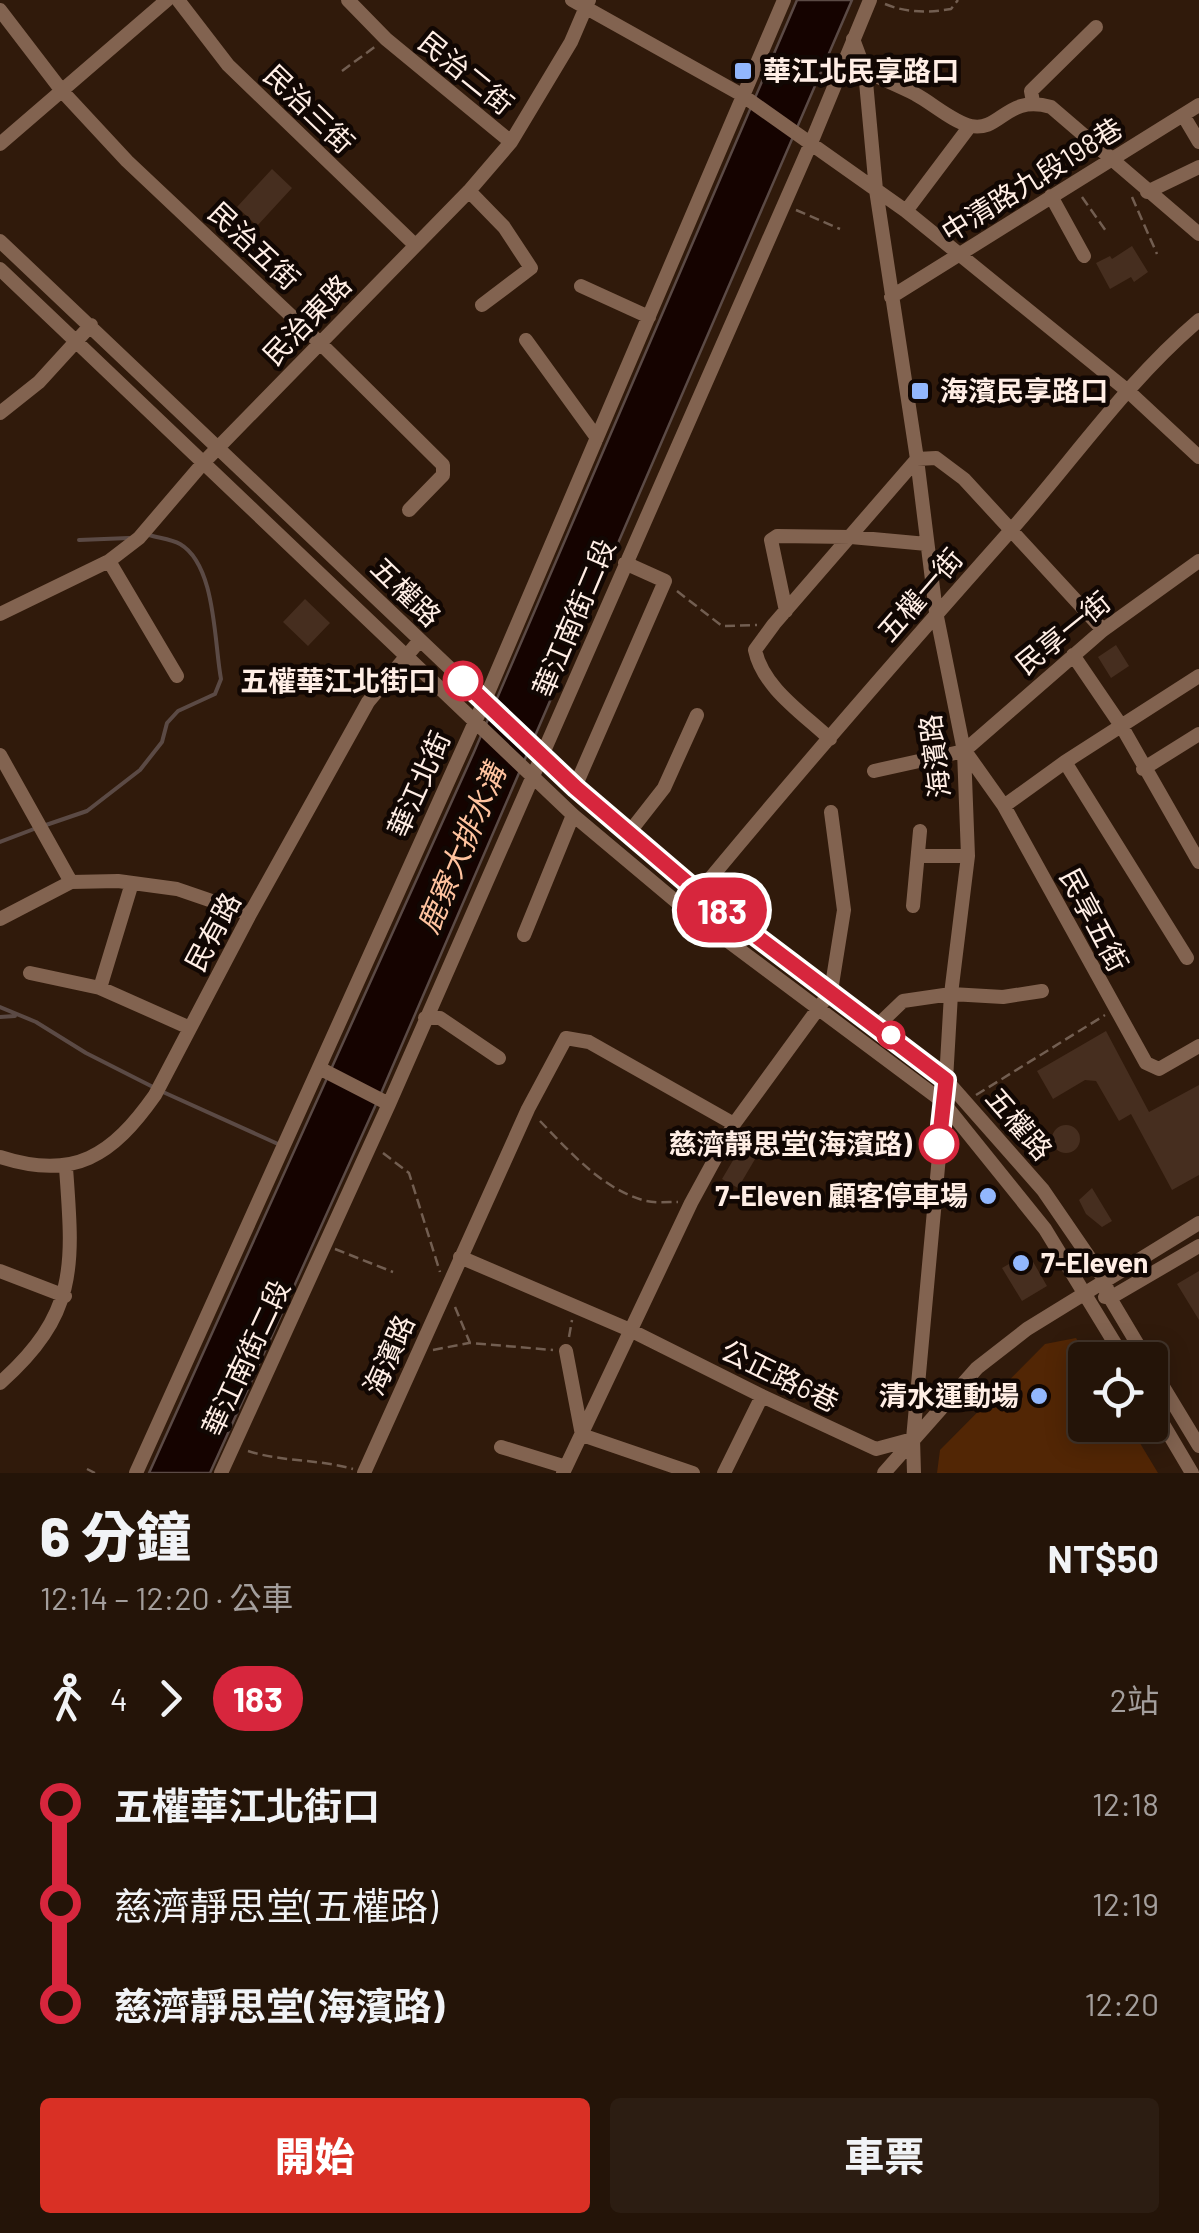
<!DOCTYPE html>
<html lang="zh-TW">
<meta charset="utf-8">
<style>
body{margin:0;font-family:Barlow,"Noto Sans TC",sans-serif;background:#2c1d12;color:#f1f3f6;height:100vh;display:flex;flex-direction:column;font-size:38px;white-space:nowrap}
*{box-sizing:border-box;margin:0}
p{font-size:32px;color:#a39e9c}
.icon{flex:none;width:55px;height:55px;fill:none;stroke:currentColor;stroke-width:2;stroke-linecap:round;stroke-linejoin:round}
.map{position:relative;height:1473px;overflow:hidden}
.details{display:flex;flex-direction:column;background:#241408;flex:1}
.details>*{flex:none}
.badge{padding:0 20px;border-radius:32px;font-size:35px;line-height:65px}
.tools{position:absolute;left:1068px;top:1342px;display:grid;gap:20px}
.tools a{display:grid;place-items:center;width:100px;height:100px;border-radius:10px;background:#241408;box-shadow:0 5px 25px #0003,0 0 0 2px #413329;font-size:50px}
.map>.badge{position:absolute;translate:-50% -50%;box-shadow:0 0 0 5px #fff}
.legs{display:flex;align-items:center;gap:15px;height:110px;padding:0 40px;font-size:32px}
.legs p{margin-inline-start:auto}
.headline{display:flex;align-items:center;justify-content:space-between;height:170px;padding:0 40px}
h1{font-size:55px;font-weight:800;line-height:75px}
.primary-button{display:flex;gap:20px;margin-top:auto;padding:20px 40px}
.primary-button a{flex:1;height:115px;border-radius:10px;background:#d93025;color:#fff;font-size:40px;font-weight:800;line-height:115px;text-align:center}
.primary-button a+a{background:#2c1d12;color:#f1f3f6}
ul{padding:0 40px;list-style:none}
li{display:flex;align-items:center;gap:35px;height:100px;font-size:38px}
li i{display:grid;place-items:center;width:15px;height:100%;margin:0 12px;background:currentColor}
li i::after{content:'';width:25px;height:25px;margin:-12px;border:8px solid;border-radius:50%;background:#241408}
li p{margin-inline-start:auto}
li:first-child i{background:linear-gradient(#0000 50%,currentColor 0)}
li:last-child i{background:linear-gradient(currentColor 50%,#0000 0)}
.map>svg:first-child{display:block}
.grass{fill:#522605}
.water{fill:#150300;stroke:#5b4a45;stroke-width:2.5}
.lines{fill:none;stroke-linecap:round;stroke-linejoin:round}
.stream{stroke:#5b4a45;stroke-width:4}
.building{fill:#462e1f}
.path{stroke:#725e51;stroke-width:2.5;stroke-dasharray:10 5;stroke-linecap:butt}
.minor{stroke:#826350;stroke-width:14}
.line-1-casing{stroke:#fff;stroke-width:22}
.line-1{stroke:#d7263d;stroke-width:15}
.poi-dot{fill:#92b7fd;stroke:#110703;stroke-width:4}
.stop-1-dot{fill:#fff;stroke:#d7263d;stroke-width:5}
.labels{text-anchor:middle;stroke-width:9;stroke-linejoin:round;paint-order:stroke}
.poi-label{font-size:28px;font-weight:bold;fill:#ffeee5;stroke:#110703;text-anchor:start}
.street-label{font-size:28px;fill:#ffeee5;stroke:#110703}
.stop-label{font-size:28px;font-weight:bold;fill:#ffeee5;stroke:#110703;text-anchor:end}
.water-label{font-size:30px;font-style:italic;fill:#ffc39f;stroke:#110703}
</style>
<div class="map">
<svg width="1199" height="1473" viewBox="0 0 1199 1473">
<rect width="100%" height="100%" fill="#301a0b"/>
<path class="grass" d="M1076,1338L1089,1360H1085V1425H1129L1158,1473H937L940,1450L1045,1344Z"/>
<path class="water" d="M797,0H852L382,1091L210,1473H149L474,752Z"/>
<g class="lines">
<path class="stream" d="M79,540L129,538
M43,826L87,811L140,770L162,742L167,723L178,711L215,694L221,679C214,642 216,565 180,544C171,539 158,538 149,535
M0,842L34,829
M0,1007L36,1022L86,1053L155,1088
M0,1017L15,1016
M163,1092L278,1144"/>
</g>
<path class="building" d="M272,169L292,188L257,226L237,207Z
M1132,246L1148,272L1134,282L1131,277L1110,289L1096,263L1110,256L1112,259Z
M305,599L330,623L308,646L283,622Z
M1116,645L1129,666L1111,678L1098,657Z
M1106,1031L1149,1112L1199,1085V1175L1172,1190L1131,1114L1119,1121L1096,1081L1085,1080L1053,1099L1037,1071Z
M1052 1139a14 14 0 1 1 28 0a14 14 0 1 1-28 0Z
M745,1140L761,1149L738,1188L722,1179Z
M1092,1188L1112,1221L1102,1227L1086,1214L1079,1200Z
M1028,1253L1047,1286L1022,1301L1002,1268Z
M1199,1271V1320L1177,1284Z"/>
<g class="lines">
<path class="path" d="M885,4C907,13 928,13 951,9L958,0
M342,71L376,46
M1082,197L1106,231
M1132,197L1157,254
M796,210L840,229
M677,591L722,626L757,625
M976,1095L1105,1015
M540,1121C569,1151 603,1190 646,1201C656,1203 668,1202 678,1202
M383,1153L409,1173L440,1272
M335,1249L393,1272
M455,1307L470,1343L553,1350
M569,1337L572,1320
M433,1350L469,1343
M248,1451C282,1462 318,1459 353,1469
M87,1469L95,1473"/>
<path class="minor" d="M178,0L228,65L415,245
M348,0L386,39L511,142
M572,0L742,95L906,211L1129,392L1199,457
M0,10L62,91L127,161L320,343L443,465V475L409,510
M853,39L865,71L876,190L917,459L936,612L964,751L968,856L951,994L946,1080L913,1439L914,1473
M865,71C882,79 899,86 915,94C932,103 953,122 971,126C1001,132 1006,94 1051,107L1199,234
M1033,102L1031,91L1096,27
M1183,115L1199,142
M0,144L167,0
M469,191L504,227L531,268L482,305
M1147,192L1199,167
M1051,196L1084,256
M906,211L970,126
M0,241L575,787L699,893L946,1080L1043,1190L1104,1279L1110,1298L1147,1360
M0,269L573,815L685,909L942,1101L1045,1229L1125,1360
M581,286L649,317
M891,297L1199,105
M526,340L597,438
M0,413L39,382L91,325
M109,561L177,676
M786,611L771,540L777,536L851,537L927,544
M0,614L109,561L139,538L204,462L469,191L511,142L571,42L589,0
M1073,655L1122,727L1199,862
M830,739C804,714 763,688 755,650L774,624L917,459L936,458L964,479L1103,630
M965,751L1004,806L1146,1063L1159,1069L1199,1046
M0,755L71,882
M1065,762L1187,958
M1143,769L1199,734
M874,771L964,751L1103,630L1199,561
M575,787L665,581L625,563
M1004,806L1065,762L1199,676
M628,834L664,788L697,715
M918,856H968
M913,906L920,831
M685,909C791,780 901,654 1012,529C1073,460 1128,380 1199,320
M0,919L71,882L118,881L177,889L250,914
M524,935L573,815
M30,973L100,988L190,1028
M100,988L132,883
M425,1018H440L499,1058
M878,1025L903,1001L951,994L1003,997L1042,991
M321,1069L389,1104
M0,1157C74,1181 112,1156 155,1095L250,914L368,702L420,640
M460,1257L630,1330L762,1396L876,1449L913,1439
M0,1271L65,1296
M1105,1297L1110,1298L1199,1246
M566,1351L582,1435L693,1473
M1150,1365L1199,1446
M0,1383C79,1313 73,1264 66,1168
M1150,1402L1192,1473
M501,1447L566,1467
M136,1473L484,702L784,0
M221,1473L389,1104L811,143L870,0
M364,1473L528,1109L566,1038L589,1042L734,1124
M563,1473L691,1203L734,1124L831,991L844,910L831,812
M724,1473L762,1396
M884,1473L977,1368L1027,1329L1199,1223"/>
</g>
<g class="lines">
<g class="line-1-casing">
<path id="line-1" d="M463,681L576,788L699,893L946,1080L939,1144"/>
</g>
<use href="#line-1" class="line-1"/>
</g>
<g class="poi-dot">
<rect x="733" y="61" width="20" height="20" rx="5"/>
<rect x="910" y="381" width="20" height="20" rx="5"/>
<circle cx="988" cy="1196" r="10"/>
<circle cx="1021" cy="1263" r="10"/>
<circle cx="1039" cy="1396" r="10"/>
</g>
<g class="stop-1-dot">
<circle cx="463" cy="681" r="18"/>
<circle cx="891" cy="1035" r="12"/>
<circle cx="939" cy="1144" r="18"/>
</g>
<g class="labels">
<g class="poi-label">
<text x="763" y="81">華江北民享路口</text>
<text x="940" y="401">海濱民享路口</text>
<text x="968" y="1206" text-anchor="end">7-Eleven 顧客停車場</text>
<text x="1041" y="1273">7-Eleven</text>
<text x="1019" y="1406" text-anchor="end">清水運動場</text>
</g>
<g class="street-label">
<text transform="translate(466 73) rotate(39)" y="10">民治二街</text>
<text transform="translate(309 109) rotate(44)" y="10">民治三街</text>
<text transform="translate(1032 180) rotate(-32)" y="10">中清路九段198巷</text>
<text transform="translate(254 246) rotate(43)" y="10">民治五街</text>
<text transform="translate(307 320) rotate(-46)" y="10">民治東路</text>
<text transform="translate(406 592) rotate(44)" y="10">五權路</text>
<text transform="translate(920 595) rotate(-49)" y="10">五權一街</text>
<text transform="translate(574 618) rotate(-67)" y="10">華江南街二段</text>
<text transform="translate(1063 633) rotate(-39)" y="10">民享一街</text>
<text transform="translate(935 756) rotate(-97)" y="10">海濱路</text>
<text transform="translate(419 784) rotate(-66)" y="10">華江北街</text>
<text transform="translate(1094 920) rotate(62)" y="10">民享五街</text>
<text transform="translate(213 932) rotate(-62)" y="10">民有路</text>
<text transform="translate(1019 1124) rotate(49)" y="10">五權路</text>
<text transform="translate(389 1355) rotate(-66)" y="10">海濱路</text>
<text transform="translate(246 1358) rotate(-65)" y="10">華江南街二段</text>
<text transform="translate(780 1376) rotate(26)" y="10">公正路6巷</text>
</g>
<g class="stop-label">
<text x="436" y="691">五權華江北街口</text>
<text x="912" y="1154">慈濟靜思堂(海濱路)</text>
</g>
<g class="water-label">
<text transform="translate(462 849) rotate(-67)" y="10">鹿寮大排水溝</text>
</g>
</g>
</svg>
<div class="tools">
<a><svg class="icon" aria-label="locate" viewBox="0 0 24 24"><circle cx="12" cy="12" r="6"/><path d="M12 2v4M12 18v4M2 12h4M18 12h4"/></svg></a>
</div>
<b class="badge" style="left:722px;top:910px;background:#d7263d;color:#fff">183</b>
</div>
<section class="details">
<div class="headline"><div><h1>6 分鐘</h1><p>12:14 – 12:20 · 公車</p></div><b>NT$50</b></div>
<div class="legs"><svg class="icon" aria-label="walk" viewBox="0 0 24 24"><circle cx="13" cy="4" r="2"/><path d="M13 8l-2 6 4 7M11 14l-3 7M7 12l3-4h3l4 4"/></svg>4<svg class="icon" aria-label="forward" viewBox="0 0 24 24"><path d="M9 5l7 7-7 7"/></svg><b class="badge" style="background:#d7263d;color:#fff">183</b><p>2站</p></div>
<ul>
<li><i style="color:#d7263d"></i><b>五權華江北街口</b><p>12:18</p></li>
<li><i style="color:#d7263d"></i><span>慈濟靜思堂(五權路)</span><p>12:19</p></li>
<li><i style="color:#d7263d"></i><b>慈濟靜思堂(海濱路)</b><p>12:20</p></li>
</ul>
<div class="primary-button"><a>開始</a><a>車票</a></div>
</section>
